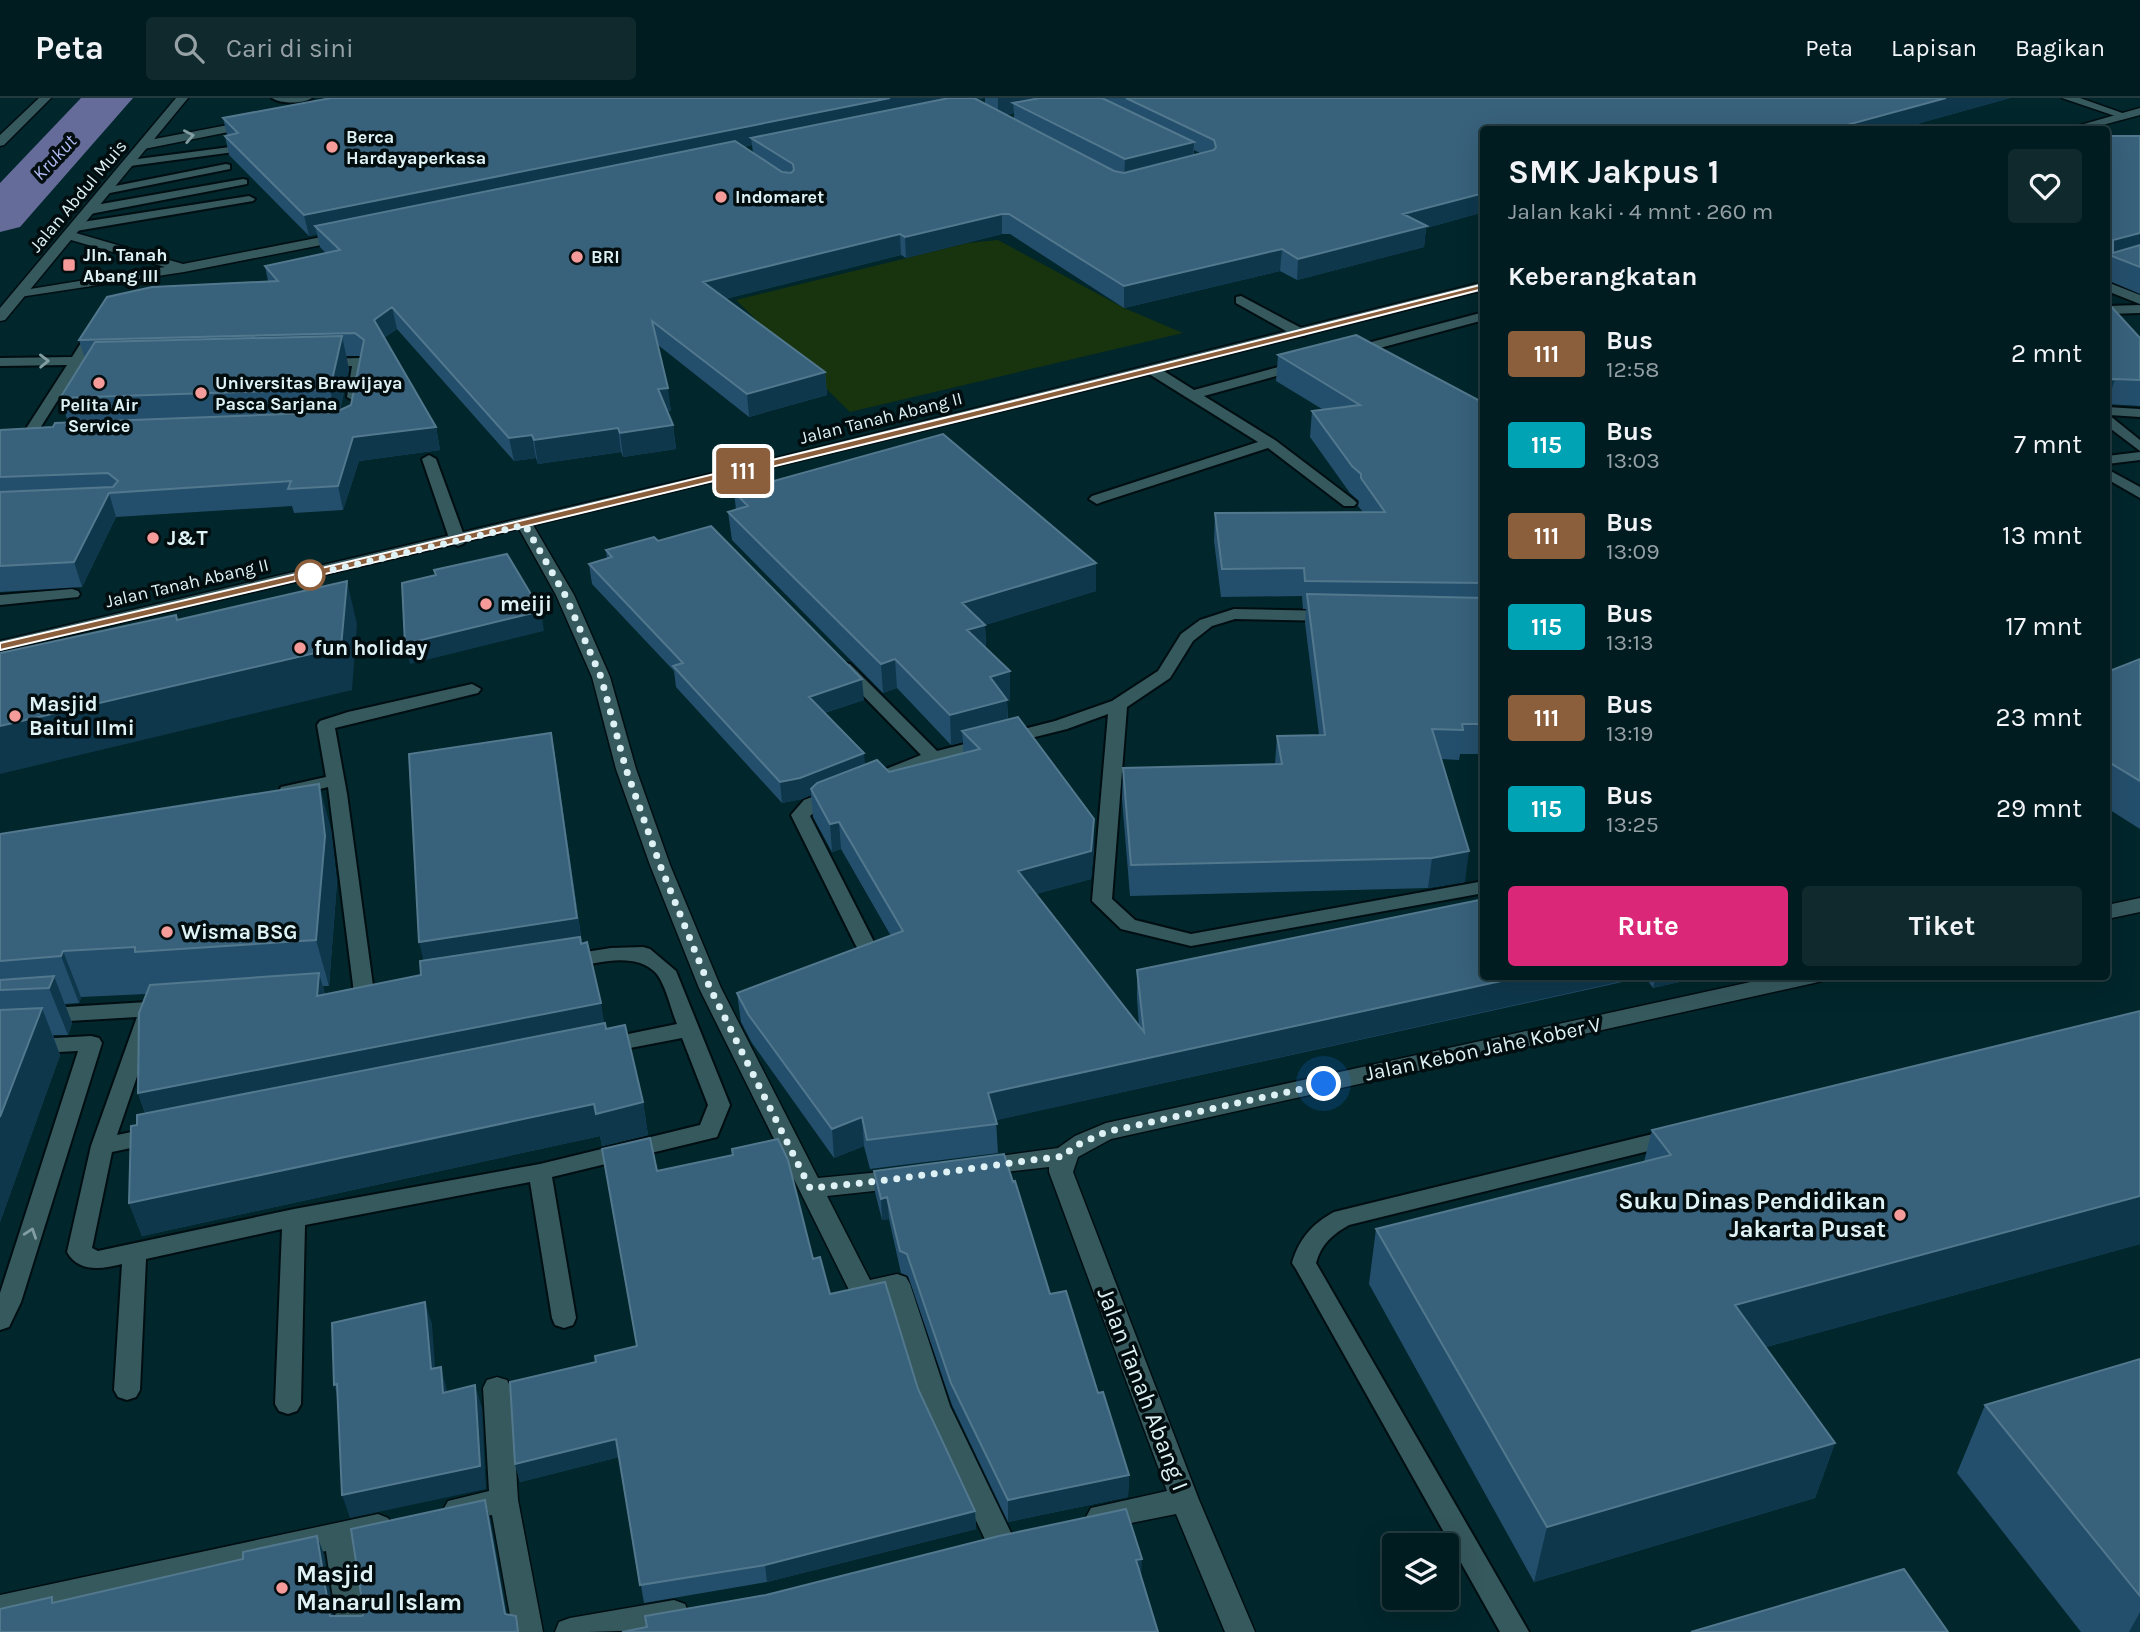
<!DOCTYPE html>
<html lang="id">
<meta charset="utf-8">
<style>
body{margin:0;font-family:Karla,sans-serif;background:#0f292d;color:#f1f3f6;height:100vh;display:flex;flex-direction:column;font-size:26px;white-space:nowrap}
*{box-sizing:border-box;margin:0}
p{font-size:23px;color:#96a1a5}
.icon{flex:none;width:38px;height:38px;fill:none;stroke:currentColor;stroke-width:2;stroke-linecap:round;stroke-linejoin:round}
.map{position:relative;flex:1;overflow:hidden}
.panel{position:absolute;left:1480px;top:28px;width:630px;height:854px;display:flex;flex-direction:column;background:#011c20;border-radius:7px;box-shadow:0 7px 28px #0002,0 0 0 2px #233a3e}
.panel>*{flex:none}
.badge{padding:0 14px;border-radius:5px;font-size:24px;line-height:46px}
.tools{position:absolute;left:1382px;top:1435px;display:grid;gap:14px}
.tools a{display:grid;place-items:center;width:77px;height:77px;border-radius:7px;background:#011c20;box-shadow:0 7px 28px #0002,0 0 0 2px #233a3e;font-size:35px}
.you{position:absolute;width:35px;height:35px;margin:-18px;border:5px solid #fff;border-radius:50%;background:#1a73e8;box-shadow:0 0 0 10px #1a73e833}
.map>.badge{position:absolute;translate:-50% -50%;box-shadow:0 0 0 4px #fff}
h2{padding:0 28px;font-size:26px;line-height:63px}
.round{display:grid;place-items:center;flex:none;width:74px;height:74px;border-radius:7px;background:#0f292d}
.headline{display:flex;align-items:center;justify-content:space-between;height:119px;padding:0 28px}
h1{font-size:33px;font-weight:700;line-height:52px}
.cta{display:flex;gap:14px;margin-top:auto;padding:14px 28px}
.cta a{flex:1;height:80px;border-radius:7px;background:#db2777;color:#fff;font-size:28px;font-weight:700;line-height:80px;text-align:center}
.cta a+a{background:#0f292d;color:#f1f3f6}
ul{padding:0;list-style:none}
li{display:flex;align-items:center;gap:21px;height:91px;padding:0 28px}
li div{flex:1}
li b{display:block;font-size:26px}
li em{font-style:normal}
li .badge{min-width:77px;font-weight:700;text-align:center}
header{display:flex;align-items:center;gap:42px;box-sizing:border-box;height:98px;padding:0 35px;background:#011c20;border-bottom:2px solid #233a3e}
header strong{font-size:33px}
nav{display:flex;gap:38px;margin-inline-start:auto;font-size:24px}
.search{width:490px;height:63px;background:#0f292d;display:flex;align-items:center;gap:18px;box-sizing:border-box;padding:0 24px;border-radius:7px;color:#96a1a5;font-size:26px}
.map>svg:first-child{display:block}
.green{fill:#18340e}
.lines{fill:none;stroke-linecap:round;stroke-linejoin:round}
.river{fill:#656c9a;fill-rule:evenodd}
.lane-casing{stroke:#000e12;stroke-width:4}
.street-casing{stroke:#000e12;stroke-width:3}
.secondary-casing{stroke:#000e12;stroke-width:3}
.lane{fill:#36595e;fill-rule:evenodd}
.street{fill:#36595e;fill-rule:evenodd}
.secondary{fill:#36595e;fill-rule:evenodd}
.wall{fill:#244f6c;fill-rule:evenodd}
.shaded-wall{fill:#0e374c}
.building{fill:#38617b;stroke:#52788e;stroke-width:2}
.oneway{stroke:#829ea2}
.line{fill:#8b5e3c;stroke:#fff;stroke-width:2}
.walk{stroke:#def2f5;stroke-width:7;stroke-dasharray:0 12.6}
.poi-dot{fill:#f59b99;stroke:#020d0f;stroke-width:2.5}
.stop-dot{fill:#fff;stroke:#8b5e3c;stroke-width:3.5}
.labels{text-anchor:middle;stroke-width:7;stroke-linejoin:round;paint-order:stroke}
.far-poi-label{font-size:18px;font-weight:bold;fill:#def2f5;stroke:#020d0f;text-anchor:start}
.far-street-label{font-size:18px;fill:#def2f5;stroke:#020d0f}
.far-water-label{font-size:19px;font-style:italic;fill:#b2bbf5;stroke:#020d0f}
.poi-label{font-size:21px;font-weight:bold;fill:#def2f5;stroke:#020d0f;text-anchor:start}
.street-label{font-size:21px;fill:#def2f5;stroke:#020d0f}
.near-poi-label{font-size:24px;font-weight:bold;fill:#def2f5;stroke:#020d0f;text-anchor:end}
.near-street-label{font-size:24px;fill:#def2f5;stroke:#020d0f}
</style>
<header>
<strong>Peta</strong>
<div class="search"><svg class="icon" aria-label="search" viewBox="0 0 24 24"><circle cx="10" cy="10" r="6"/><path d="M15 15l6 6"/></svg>Cari di sini</div>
<nav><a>Peta</a><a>Lapisan</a><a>Bagikan</a></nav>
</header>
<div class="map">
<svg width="2140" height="1534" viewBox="0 0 2140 1534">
<rect width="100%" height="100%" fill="#01262b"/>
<path class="green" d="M998,142L1124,210L1183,235L850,314L736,202L968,145Z"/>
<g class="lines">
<path class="river" d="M81,0H133L20,129L0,134V85Z"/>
<g class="lane-casing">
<path id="lane" d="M272,0H312C303,6 281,6 272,0Z
M230,49L234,50V54L130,68L124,65L130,62Z
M226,66L230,67V71L105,96L99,93L105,90Z
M243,81L247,82V86L90,116L84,112L90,108Z
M249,98L255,101L253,103L76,133L70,129L76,125Z
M2107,184L2140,197V206L2107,193Z
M1241,198L1305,232L1307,235L1305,238H1295L1236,205V199Z
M2140,207V215L2107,216V208Z
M1484,214V222L1350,258L1343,254L1345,251Z
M96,228L103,232L81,267L104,266L111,270L104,274L75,275L30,346H20L18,343L67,267L0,268V260L72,259L91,229Z
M359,260L366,264L361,299L354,303L347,299L352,268L323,269L316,265L323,261Z
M1300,263L1307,267L1305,270L1204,298L1275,342L1354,402L1357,405L1354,408H1344L1268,350L1102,404L1097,406L1089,401L1092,398L1258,344L1149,276V270H1159L1194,292Z
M2107,309L2140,311V319L2109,317L2140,342V353L2107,328Z
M2140,354V362L2107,366V358Z
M429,357L436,361L466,443L463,446L458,448L450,443L422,361Z
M2107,371L2140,389V400L2107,381Z
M72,491L78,493L80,496L78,499L0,507V497Z
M1234,511L1332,513L1340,518L1332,523L1235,521L1212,528L1193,543L1170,580L1127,609L1112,801L1135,822L1191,836L1484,783V795L1191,848L1121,831L1092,803L1108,616L1067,631L939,663L882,684L876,683L873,679L876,675L921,657L836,570L844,565L850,566L937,653L1055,623L1112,603L1158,573L1181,536L1200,522Z
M472,586L481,591L478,595L335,630L347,696L374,895L371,900H357L354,895L328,689L288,699L279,693L281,689L326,679L317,627L320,623L348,614Z
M834,691L841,693L843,697C835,707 820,708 810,718L875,846L872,851H858L855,846L791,717L804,702Z
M643,849L650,851L676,873L730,1007L717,1039L552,1079L576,1220L573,1227L564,1230L555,1227L552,1220L530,1084L305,1127L301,1306L297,1313L288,1316L279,1313L275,1306L282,1131L146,1161L140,1292L136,1299L127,1302L118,1299L114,1292L122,1166C102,1171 79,1175 67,1154L91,1048L137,919L0,927V913L164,903L171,905L174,910L171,915L158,917L117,1037L156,1029L164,1031L167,1037L164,1043L112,1054L92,1150L98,1153L294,1111L540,1066L700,1027L708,1007L682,940L604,955L596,953L593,948L596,943L604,941L677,926C671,912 666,887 656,875C634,852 594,866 566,871L559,869L556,864L559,859L566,857L611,850Z
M91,938L99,940L102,945L21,1204L9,1229L0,1232V1195L78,953L0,957V943Z
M1673,1031L1681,1033L1684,1039L1681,1045L1349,1127C1333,1136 1321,1146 1316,1165L1529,1534H1500L1296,1171L1292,1165C1299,1141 1312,1126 1334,1114Z"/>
</g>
<g class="street-casing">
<path id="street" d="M39,0H51L4,47L0,48V37Z
M2062,0H2080L2128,17L2118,19Z
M254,22L260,26L258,28L144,51L138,47L144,43Z
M69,133L183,166L347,134L354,138L347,142L184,174L13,200L11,197L18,193L165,169L64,140L62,137Z
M525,422L533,427L574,497L610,579L636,671L670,767L721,890L818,1080L902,1072L911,1075L914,1081L911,1087L902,1090L827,1098L870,1182L897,1176L906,1179L910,1186L950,1308L1014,1441L1009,1450L999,1454L989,1450L922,1308L888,1198L867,1203L851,1196L699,890L650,767L616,671L592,579L556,497L517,427Z
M2140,800V814L2107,821V807Z
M1778,878H1825L1822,883L1814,885L1111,1041L1078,1059L1073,1074L1199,1402L1255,1534H1225L1176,1416L1101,1431L1091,1428L1086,1419L1091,1410L1167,1393L1049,1074V1069L979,1077L970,1074L967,1068L970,1062L1058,1050L1075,1038L1106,1025Z
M497,1279L507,1282L511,1290L518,1402L543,1534H513L492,1417L458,1424L448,1421L443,1412L448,1403L489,1393L483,1290L487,1282Z
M378,1416L388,1420L393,1429L388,1438L354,1447L368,1534H338L326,1453L0,1525V1497Z
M674,1502L685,1506L689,1516L685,1526C645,1534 597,1534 555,1534L559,1524L570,1520Z"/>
</g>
<g class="secondary-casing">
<path id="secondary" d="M176,0H188L5,222L0,223V210Z
M2140,10V17L2084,32H2063Z
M1484,184V192C991,318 496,438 0,553V543L743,368Z"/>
</g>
<use href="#lane" class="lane"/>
<use href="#street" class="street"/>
<use href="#secondary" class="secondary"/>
</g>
<path class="wall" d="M331,0H984L977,2L985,6V0H2010L1895,32H1484V114L1426,130L1424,149L1297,182L1280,173L1124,210L1010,136H1002L906,160L901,157L725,201L825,274L827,297L749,319L658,247L671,313H667L673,327L676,351L623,359L621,354L538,366L536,360L514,363L397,231L384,240L436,329L440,352L359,363L343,412L294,415L292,408L116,419L82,489L0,494V332L53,329L68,324L60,300L85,261L79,242L268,183L265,168L326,155L320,149L317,136L309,138L229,57L225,38L227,37L223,20ZM1014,15V21L1006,17ZM752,47L753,55L744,49ZM1194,52L1200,55L1194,57ZM346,258H360L351,307L340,312L349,271Z
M2140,38V196L2107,182V39Z
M2107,204L2140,240V308L2107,306Z
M1278,257L1484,305V656H1460L1459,662L1441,661L1465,784L1428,790L1130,798L1122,701L1123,670L1275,666L1277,638L1319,637L1305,525L1306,511H1303L1302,498L1221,499L1214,443L1215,415L1363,414L1358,408L1359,403L1350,395L1310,339L1312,313L1322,311L1276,283Z
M734,394L1096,465V493L985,527L986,550L1010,603H1007L1008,622L1094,749L1091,781L1036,796L1139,928L1137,900V872L1484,878H1705L1653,890L1645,879L996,1022L998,1055L870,1071L864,1048L834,1060L752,945L741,924L737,895L891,838L841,751L832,754L813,719L811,697L802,701L782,705L676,589L674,573L592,486L589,466L607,461L606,452L658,443L864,602L824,615L865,667L889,674L963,655V644L951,647L897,590L883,595L732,442L728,414L736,412Z
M2140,561V731L2107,710V574Z
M551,635L556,665L582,845L606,931L643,1004L648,1037L602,1048L600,1038L142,1138L129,1105L137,1027L145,1015L138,995L146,896L81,899L79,905L65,906L72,925L68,937H53L60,957L0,1124V736L331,731L337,784L329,888H323L325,897L421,877L423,863Z
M2140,913V1146L1766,1249L1835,1345L1815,1400L1534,1484L1369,1186L1376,1131L1644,1064L1652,1032Z
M732,1051L813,1161L830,1196L918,1291L975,1413L976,1431L767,1484L644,1505L619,1359L520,1384L515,1366L596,1264L637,1248L657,1073L733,1057Z
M874,1073L1050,1196L1098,1295L1129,1377L1128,1399L1008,1424L952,1307L908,1178L901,1175L889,1121L882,1122L875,1094Z
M2140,1261V1534H2081L1957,1375L1985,1307Z"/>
<path class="shaded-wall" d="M890,0H984L760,46L751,40L752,47L322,135L315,128L317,136L309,138L304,117Z
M998,0H1069L1013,5L1014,15L998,18Z
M1946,0H2010L1895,32H1832Z
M1822,27L1821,32H1805Z
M1194,44L1193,66L1124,84L1125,61Z
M1484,95V114L1426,130L1424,149L1297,182L1298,161L1403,116Z
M1002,116V136L906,160L905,139Z
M2140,135V156L2109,157L2113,142Z
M900,136L901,157L705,206L703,184Z
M1282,151L1280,173L1124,210V188Z
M392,209L397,231L378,244L374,222Z
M342,238L349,271L337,324L330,291Z
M825,274L827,297L749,319L747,296Z
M2115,281L2107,306V282Z
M668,290L671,313L661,314L658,291Z
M673,327L676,351L623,359L620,335Z
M436,329L440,352L359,363L343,412L338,388L353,339Z
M618,330L621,354L538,366L534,342Z
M532,337L536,360L514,363L509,340Z
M109,395L116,419L82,489L74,464Z
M1096,465V493L985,527L986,556L968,562L962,505Z
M347,483L357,526L352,592L0,676V628Z
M541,513L544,533L410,566L405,546Z
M895,561L897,590L883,595L881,566Z
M1010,573V603H1007L1008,632L962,633L963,644L951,647L950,617L990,579Z
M862,581L864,602L810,619L809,599Z
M551,635L556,665L583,852L427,876L419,844Z
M864,655L866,675L811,691V697L802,701L782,705L780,684Z
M319,686L331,731L337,784L329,888L316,842Z
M1094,721V749L1091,781L1018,801V773Z
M839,724L841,751L832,754L830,726Z
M1469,753L1465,784L1428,790L1432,760Z
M63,853L81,899L79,905L61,858Z
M319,875L328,907L317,898Z
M54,878L72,925L68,937L49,890Z
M1524,878H1645L989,1024L988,995Z
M1656,878H1705L1653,890Z
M601,905L606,937L150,1028L138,995Z
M42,910L60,957L0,1124V1019Z
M643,1004L648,1037L602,1048L600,1038L142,1138L129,1105L594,1006Z
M862,1019L864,1048L834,1060L832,1031Z
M2140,1098V1146L1719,1262L1735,1207Z
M887,1099L889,1121L882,1122L881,1101Z
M425,1204L432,1226L437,1294L431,1271Z
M441,1269L447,1292L449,1318L443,1295Z
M337,1286L341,1310L334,1287Z
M475,1287L482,1310L486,1391L350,1420L342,1397Z
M616,1341L620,1359L520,1384L515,1366Z
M1835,1345L1815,1400L1534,1484L1547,1429Z
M1129,1377L1128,1399L1008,1424V1402Z
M485,1402L490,1420L510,1534L505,1516Z
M975,1413L976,1431L767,1484L765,1467Z
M317,1438L324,1456L336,1534L330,1518Z
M1142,1461L1141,1479L1136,1462Z
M2140,1514V1534H2129Z"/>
<path class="building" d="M331,0H890L304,117L225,38L238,35L223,20Z
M949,0H974L1114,73L1124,75L1214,52L1216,49L1214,42L1126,0H1946L1832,31L1822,27L1805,32H1484V95L1403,116L1427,128L1298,161L1282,151L1124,188L1009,116H1002L905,139L900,136L703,184L825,274L747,296L652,223L668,290L658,291L673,327L620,335L618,330L534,342L532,337L509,340L392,209L374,222L436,329L353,339L338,388L288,391L291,383L109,395L74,464L0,468V394L113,389L118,383L108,375L0,379V332L53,329L55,325L336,314L351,307L364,242L355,235L79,242L107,199L152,189L278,183L265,168L340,152L315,128L735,43L782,74L791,75L794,72L793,66L751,40Z
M1040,0H1102L1194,44L1125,61L1013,5Z
M2111,38H2140V135L2113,142V155L2140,147V169L2107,156V39Z
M2107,204L2140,240V282L2115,281L2107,282Z
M1356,237L1484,305V485L1305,483L1304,470L1222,471L1215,415L1385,414L1361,380V376L1352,368L1312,313L1360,307L1278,257Z
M342,238L330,291L60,300L95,244Z
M943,336L1096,465L962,505L985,527L967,532L1010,573L990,579L1007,602L950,617L895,561L881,566L728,414L748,408L734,394Z
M711,428L862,581L809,599L864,655L800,680L780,684L673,568L683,565L589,466L612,459L606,452L654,439L658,443Z
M507,456L541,513L405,546L402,485L436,477L434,472Z
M347,483L341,549L0,628V555L176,517L177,522Z
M1307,496L1484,500V626H1462L1463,632L1432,631L1469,753L1432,760L1131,767L1123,670L1282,666L1277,638L1325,637Z
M2140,561V683L2107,663V574Z
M1018,619L1094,721L1091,753L1018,773L1144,934L1137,872L1484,801V878H1524L988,995L997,1026L867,1042L862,1019L832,1031L748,916L737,895L903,833L839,724L830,726L811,691L817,685L877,662L889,674L980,651L962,633Z
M551,635L577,820L419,844L409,656Z
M319,686L325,738L316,842L135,854V849L63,853L61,858L0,863V736Z
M580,839L581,846L587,844L601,905L138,995L139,915L150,887L319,875L317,898L421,877L420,863Z
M54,878L49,890L0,892V882Z
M42,910L0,1019V912Z
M2140,913V1098L1735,1207L1835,1345L1547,1429L1376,1131L1671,1057L1652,1032Z
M605,925L606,931L625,927L643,1004L596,1016L594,1006L129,1105L131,1028L137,1027V1017Z
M650,1040L657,1073L733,1057L732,1051L778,1041L788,1062L813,1161L820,1159L830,1196L885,1184L918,1291L975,1413L765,1467L640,1487L616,1341L515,1366L510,1284L596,1264L595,1258L637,1248L602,1051Z
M1004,1056L1013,1084L1015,1083L1050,1196L1066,1193L1098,1295L1103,1294L1129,1377L1008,1402L951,1285L907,1156L900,1153L887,1099L881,1101L874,1073Z
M425,1204L431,1271L441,1269L443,1295L475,1287L480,1368L342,1397L337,1286L334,1287L332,1225Z
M2140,1261V1498L1985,1307Z
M485,1402L505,1516L516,1518L518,1534H0V1511L52,1499V1505L243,1461V1454L317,1438L330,1518H362L364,1515L351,1431Z
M1126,1411L1142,1461L1136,1462L1158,1534H622L647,1529L645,1518L766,1497L999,1438Z
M1904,1471L1948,1534H1691Z"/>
<defs><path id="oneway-chevron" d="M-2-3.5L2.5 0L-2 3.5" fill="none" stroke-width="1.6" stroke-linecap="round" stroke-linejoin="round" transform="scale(1.75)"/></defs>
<g class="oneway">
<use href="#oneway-chevron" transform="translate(189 38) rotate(-11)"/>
<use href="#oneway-chevron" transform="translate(44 263) rotate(-1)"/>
<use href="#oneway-chevron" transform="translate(31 1135) rotate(-71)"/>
</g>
<path class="line" d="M1484,186L1488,188L1487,190C993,317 497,437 0,552V545C496,431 990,310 1484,186Z"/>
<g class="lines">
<path class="walk" d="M310,477L297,480L525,427L565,497L601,579L626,671L660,767L710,890L810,1090C896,1083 980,1068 1065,1058L1073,1049L1106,1034L1324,986"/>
</g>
<g class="poi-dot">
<circle cx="332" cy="49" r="7"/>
<circle cx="721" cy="99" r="7"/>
<circle cx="577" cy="159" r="7"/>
<rect x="62" y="160" width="14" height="14" rx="3.5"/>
<circle cx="99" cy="285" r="7"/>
<circle cx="201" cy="295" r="7"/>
<circle cx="153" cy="440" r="7"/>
<circle cx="486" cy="506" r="7"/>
<circle cx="300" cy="550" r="7"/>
<circle cx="15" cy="618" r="7"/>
<circle cx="167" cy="834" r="7"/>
<circle cx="1900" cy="1117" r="7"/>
<circle cx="282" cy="1490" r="7"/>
</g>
<circle class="stop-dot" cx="310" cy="477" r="14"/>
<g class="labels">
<g class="far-poi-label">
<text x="346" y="45">Berca<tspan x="346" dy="21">Hardayaperkasa</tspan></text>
<text x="735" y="105">Indomaret</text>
<text x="83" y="163">Jln. Tanah<tspan x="83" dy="21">Abang III</tspan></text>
<text x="591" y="165">BRI</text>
<text x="215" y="291">Universitas Brawijaya<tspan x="215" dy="21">Pasca Sarjana</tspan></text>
<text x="99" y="313" text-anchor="middle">Pelita Air<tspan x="99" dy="21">Service</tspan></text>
</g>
<g class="far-street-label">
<text transform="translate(78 98) rotate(-50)" y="6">Jalan Abdul Muis</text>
<text transform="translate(881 320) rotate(-14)" y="6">Jalan Tanah Abang II</text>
<text transform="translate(187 485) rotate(-13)" y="6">Jalan Tanah Abang II</text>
</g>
<g class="far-water-label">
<text transform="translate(54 59) rotate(-47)" y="7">Krukut</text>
</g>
<g class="poi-label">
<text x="167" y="447">J&amp;T</text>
<text x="500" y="513">meiji</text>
<text x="314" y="557">fun holiday</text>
<text x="29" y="613">Masjid<tspan x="29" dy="24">Baitul Ilmi</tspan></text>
<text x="181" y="841">Wisma BSG</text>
</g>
<g class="street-label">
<text transform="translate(1483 951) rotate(-12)" y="7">Jalan Kebon Jahe Kober V</text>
</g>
<g class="near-poi-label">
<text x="1886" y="1111">Suku Dinas Pendidikan<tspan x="1886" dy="28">Jakarta Pusat</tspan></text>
<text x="296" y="1484" text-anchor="start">Masjid<tspan x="296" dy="28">Manarul Islam</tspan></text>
</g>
<g class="near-street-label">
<text transform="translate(1143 1291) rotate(69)" y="8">Jalan Tanah Abang I</text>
</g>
</g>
</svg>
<div class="tools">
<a><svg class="icon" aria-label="layers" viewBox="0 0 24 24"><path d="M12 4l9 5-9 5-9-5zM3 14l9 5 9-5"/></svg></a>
</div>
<div class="you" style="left:1324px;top:986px"></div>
<b class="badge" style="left:743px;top:373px;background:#8b5e3c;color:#fff">111</b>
<section class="panel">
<div class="headline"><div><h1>SMK Jakpus 1</h1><p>Jalan kaki · 4 mnt · 260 m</p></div><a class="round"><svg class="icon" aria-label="heart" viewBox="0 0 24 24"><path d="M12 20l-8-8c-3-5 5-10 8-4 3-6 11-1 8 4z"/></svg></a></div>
<h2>Keberangkatan</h2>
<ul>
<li><span class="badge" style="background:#8b5e3c;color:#fff">111</span><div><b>Bus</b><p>12:58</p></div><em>2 mnt</em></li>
<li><span class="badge" style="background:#00a3b4;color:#fff">115</span><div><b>Bus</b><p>13:03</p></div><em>7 mnt</em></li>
<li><span class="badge" style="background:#8b5e3c;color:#fff">111</span><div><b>Bus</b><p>13:09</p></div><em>13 mnt</em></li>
<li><span class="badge" style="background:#00a3b4;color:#fff">115</span><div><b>Bus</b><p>13:13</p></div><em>17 mnt</em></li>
<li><span class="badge" style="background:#8b5e3c;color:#fff">111</span><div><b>Bus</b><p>13:19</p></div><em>23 mnt</em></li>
<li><span class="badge" style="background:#00a3b4;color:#fff">115</span><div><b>Bus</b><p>13:25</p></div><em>29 mnt</em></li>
</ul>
<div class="cta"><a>Rute</a><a>Tiket</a></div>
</section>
</div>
